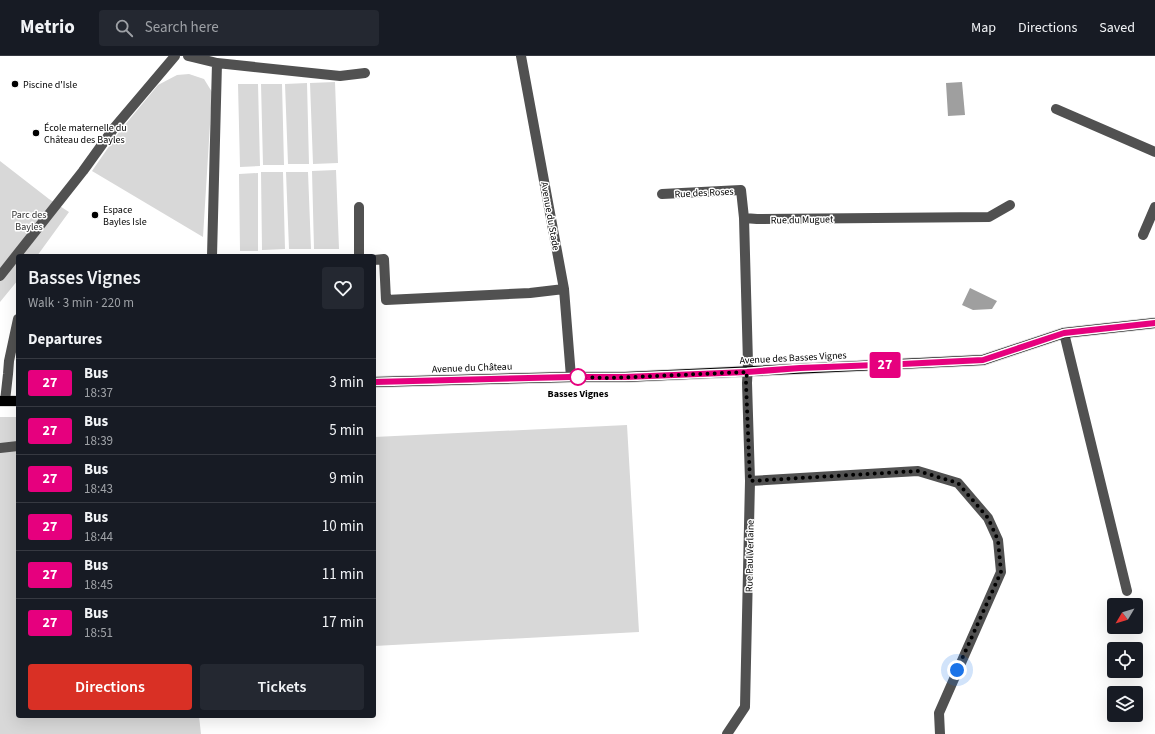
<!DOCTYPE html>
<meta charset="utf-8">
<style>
body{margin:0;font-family:"Source Sans 3",sans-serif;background:#242831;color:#f1f3f6;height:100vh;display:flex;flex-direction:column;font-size:15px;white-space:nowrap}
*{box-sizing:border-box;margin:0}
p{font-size:13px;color:#9ea1a6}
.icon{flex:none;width:22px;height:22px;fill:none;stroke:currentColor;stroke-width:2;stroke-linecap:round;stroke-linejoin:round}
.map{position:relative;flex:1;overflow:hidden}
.drawer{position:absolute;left:16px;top:198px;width:360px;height:464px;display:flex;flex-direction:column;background:#171b24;border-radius:4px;box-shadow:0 4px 16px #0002}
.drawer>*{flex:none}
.badge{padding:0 8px;border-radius:3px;font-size:14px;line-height:26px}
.needle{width:26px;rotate:232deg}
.controls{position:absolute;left:1107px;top:542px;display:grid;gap:8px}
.controls a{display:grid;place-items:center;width:36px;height:36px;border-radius:4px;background:#171b24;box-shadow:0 4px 16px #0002;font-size:20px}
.you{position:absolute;width:20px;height:20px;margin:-10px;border:3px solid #fff;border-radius:50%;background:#1a73e8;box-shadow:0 0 0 6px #1a73e833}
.map>.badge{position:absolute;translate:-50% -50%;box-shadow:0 0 0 2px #fff}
h2{padding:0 12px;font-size:15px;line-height:36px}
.round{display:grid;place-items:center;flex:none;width:42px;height:42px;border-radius:4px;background:#242831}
.headline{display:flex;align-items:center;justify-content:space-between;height:68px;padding:0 12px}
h1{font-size:19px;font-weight:600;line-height:30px}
.cta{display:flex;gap:8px;margin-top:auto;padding:8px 12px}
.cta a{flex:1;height:46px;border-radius:4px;background:#d93025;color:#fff;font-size:16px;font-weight:600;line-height:46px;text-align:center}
.cta a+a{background:#242831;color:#f1f3f6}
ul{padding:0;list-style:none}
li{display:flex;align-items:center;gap:12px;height:48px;padding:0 12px;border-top:1px solid #363941}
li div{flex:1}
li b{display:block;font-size:15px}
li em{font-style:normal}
li .badge{min-width:44px;font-weight:700;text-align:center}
header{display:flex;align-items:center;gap:24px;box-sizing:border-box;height:56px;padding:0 20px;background:#171b24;border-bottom:1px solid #363941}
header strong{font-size:19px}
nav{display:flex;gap:22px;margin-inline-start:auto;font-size:14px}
.search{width:280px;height:36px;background:#242831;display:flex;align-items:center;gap:10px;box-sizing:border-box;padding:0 14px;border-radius:4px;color:#9ea1a6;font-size:15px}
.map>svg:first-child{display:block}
.green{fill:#d8d8d8}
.water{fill:#9f9f9f}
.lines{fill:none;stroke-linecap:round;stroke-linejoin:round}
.major-casing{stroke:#dbdbdb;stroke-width:12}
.minor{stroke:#515151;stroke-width:10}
.major{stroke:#000;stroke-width:10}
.line-casing{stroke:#fff;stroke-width:9}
.line{stroke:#e6007e;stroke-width:6}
.walk{stroke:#000;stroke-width:4;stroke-dasharray:0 7.2}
.poi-dot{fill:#000;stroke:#fff;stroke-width:1.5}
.stop-dot{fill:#fff;stroke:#e6007e;stroke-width:2}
.labels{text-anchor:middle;stroke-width:3;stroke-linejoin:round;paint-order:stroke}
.poi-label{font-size:10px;fill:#000;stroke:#fff;text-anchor:start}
.street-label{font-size:10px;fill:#000;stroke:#fff}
.park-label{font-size:10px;fill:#2f2f2f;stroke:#fff}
.stop-label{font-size:10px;font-weight:bold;fill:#000;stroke:#fff}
</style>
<header>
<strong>Metrio</strong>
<div class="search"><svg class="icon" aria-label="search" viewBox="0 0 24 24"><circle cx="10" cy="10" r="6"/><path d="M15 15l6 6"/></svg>Search here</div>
<nav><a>Map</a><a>Directions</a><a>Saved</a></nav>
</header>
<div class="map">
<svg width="1155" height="678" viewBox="0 0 1155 678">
<rect width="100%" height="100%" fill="#fff"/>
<path class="green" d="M189,18L204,23L212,36L203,181L92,115L119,76L158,29L177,19Z
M335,26L338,107L313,108L310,27Z
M307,27L309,108H288L285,28Z
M238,28H258L260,110L240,111Z
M261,28H282L284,109H263Z
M0,105L49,143L69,156L37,200H18V224L0,246Z
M336,114L339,193H314L312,115Z
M261,116H283L285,193L262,194Z
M286,116H308L311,193H289Z
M258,117V195H240L239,118Z
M0,361H18V660H199L201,678H0Z
M627,369L639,576L374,590V381Z"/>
<path class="water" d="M962,26L965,59L948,60L946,27Z
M970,232L997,245L992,253L973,254L962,249Z"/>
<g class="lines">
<g class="major-casing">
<path id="major" d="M374,326L571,321H625L983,304L1064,277L1155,267
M0,345H18"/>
</g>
<path class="minor" d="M188,0L217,7L340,20L365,17
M521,0L564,233L571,321
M1056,53L1155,96
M662,138L741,134L744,162
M359,151V200
M1143,179L1155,151
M212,200L217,7
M374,204L384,203L386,244L530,237L564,233
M0,220L83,115L114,72L175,0
M1064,277L1127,535
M5,345L8,318L9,305L18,263
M0,392L18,390
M750,425L918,415L958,427L988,462L998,484L1001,516L939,657L940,678
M727,678L745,651L750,425L747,327L748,307L744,162L757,163L989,161L1010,149"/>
<use href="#major" class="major"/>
</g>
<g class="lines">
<g class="line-casing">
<path id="line" d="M374,326L571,321H625L747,316L800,312L902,308L983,304L1064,277L1155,267"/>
</g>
<use href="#line" class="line"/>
<path class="walk" d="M578,321L610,322L747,316L746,327L750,425L918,415L958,427L988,462L998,484L1001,516L957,614"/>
</g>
<g class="poi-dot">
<circle cx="15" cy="28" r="4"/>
<circle cx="36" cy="77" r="4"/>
<circle cx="95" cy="159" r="4"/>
</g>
<circle class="stop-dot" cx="578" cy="321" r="8"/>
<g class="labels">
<g class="poi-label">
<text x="23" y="32">Piscine d'Isle</text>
<text x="44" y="75">École maternelle du<tspan x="44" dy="12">Château des Bayles</tspan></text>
<text x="103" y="157">Espace<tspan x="103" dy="12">Bayles Isle</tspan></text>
</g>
<g class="street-label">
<text transform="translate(704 136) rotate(-3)" y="4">Rue des Roses</text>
<text transform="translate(551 160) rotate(80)" y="4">Avenue du Stade</text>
<text transform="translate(802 163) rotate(-1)" y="4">Rue du Muguet</text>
<text transform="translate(793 301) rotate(-3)" y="4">Avenue des Basses Vignes</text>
<text transform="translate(472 311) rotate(-2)" y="4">Avenue du Château</text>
<text transform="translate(749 500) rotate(-89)" y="4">Rue Paul Verlaine</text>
</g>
<g class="park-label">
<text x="29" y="162">Parc des<tspan x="29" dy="12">Bayles</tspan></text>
</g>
<g class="stop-label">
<text x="578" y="341">Basses Vignes</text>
</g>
</g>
</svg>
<div class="controls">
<a><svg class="needle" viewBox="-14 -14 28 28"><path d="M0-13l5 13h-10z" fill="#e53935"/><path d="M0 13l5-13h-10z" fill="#9ea1a6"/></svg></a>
<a><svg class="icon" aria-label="locate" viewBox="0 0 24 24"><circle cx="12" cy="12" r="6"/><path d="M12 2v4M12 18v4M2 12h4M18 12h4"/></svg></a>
<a><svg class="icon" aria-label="layers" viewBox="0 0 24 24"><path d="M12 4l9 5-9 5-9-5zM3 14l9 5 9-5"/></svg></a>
</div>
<div class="you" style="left:957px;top:614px"></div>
<b class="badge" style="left:885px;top:309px;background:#e6007e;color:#fff">27</b>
<section class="drawer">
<div class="headline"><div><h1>Basses Vignes</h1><p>Walk · 3 min · 220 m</p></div><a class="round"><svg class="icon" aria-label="heart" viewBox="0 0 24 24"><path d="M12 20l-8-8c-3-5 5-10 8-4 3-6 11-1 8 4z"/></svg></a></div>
<h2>Departures</h2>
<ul>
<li><span class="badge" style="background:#e6007e;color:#fff">27</span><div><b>Bus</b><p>18:37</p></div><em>3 min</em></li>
<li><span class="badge" style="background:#e6007e;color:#fff">27</span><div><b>Bus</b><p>18:39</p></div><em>5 min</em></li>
<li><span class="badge" style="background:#e6007e;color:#fff">27</span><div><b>Bus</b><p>18:43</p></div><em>9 min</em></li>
<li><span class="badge" style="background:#e6007e;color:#fff">27</span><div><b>Bus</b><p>18:44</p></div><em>10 min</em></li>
<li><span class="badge" style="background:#e6007e;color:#fff">27</span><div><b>Bus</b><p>18:45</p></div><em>11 min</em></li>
<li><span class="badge" style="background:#e6007e;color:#fff">27</span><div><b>Bus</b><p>18:51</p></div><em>17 min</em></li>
</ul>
<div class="cta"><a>Directions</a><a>Tickets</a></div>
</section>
</div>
